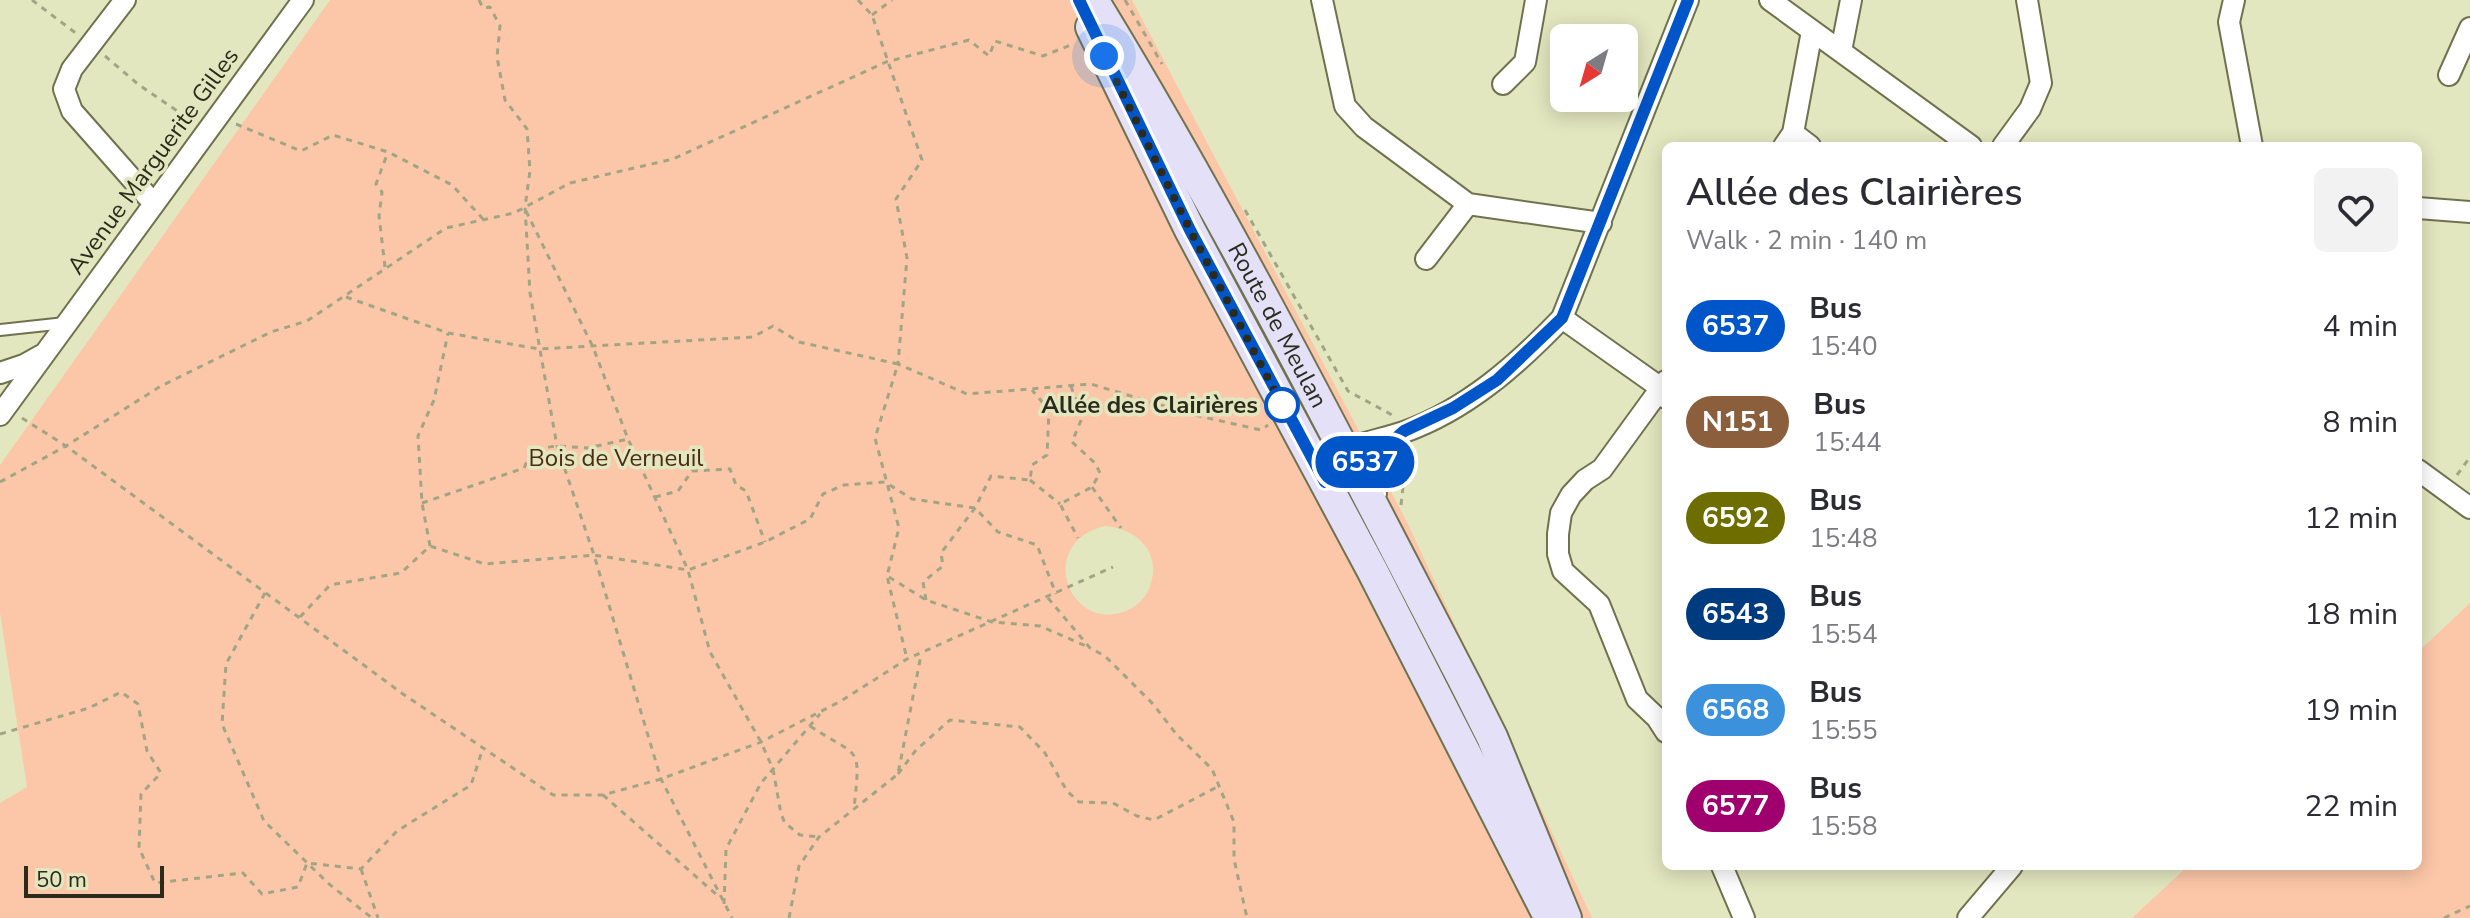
<!DOCTYPE html>
<meta charset="utf-8">
<style>
body{margin:0;font-family:"Nunito Sans",sans-serif;background:#f2f2f3;color:#2b2b33;height:100vh;display:flex;flex-direction:column;font-size:30px;white-space:nowrap}
*{box-sizing:border-box;margin:0}
p{font-size:26px;color:#7c7c81}
.icon{flex:none;width:44px;height:44px;fill:none;stroke:currentColor;stroke-width:2;stroke-linecap:round;stroke-linejoin:round}
.map{position:relative;flex:1;overflow:hidden}
.drawer{position:absolute;left:1662px;top:142px;width:760px;height:728px;display:flex;flex-direction:column;background:#fff;border-radius:12px;box-shadow:0 4px 20px #0003}
.drawer>*{flex:none}
.badge{padding:0 16px;border-radius:26px;font-size:28px;line-height:52px}
.needle{width:52px;rotate:217deg}
.controls{position:absolute;left:1550px;top:24px;display:grid;gap:16px}
.controls a{display:grid;place-items:center;width:88px;height:88px;border-radius:12px;background:#fff;box-shadow:0 4px 20px #0003;font-size:40px}
.scale{position:absolute;left:24px;bottom:20px;width:140px;box-sizing:border-box;padding-left:8px;border:4px solid #2a2b1c;border-top:0;font-size:22px;line-height:28px;white-space:nowrap;color:#2a2b1c;-webkit-text-stroke:6px #e3e7bf;paint-order:stroke}
.you{position:absolute;width:40px;height:40px;margin:-20px;border:6px solid #fff;border-radius:50%;background:#1a73e8;box-shadow:0 0 0 12px #1a73e833}
.map>.badge{position:absolute;translate:-50% -50%;box-shadow:0 0 0 4px #fff}
.round{display:grid;place-items:center;flex:none;width:84px;height:84px;border-radius:12px;background:#f2f2f3}
.overview{display:flex;align-items:center;justify-content:space-between;height:136px;padding:0 24px}
h1{font-size:38px;font-weight:600;line-height:60px}
ul{padding:0;list-style:none}
li{display:flex;align-items:center;gap:24px;height:96px;padding:0 24px}
li div{flex:1}
li b{display:block;font-size:30px}
li em{font-style:normal}
li .badge{min-width:88px;font-weight:700;text-align:center}
.map>svg:first-child{display:block}
.green{fill:#fcc7a8;fill-rule:evenodd}
.lines{fill:none;stroke-linecap:round;stroke-linejoin:round}
.lane-casing{stroke:#6f724e;stroke-width:14}
.street-casing{stroke:#6f724e;stroke-width:24}
.secondary-casing{stroke:#6f724e;stroke-width:34}
.path{stroke:#a2a585;stroke-width:3;stroke-dasharray:6 6;stroke-linecap:butt}
.lane{stroke:#fff;stroke-width:10}
.street{stroke:#fff;stroke-width:20}
.secondary{stroke:#e4e0f7;stroke-width:30}
.line-casing{stroke:#fff;stroke-width:18}
.line{stroke:#0055c8;stroke-width:12}
.walk{stroke:#2a2b1c;stroke-width:8;stroke-dasharray:0 14.4}
.stop-dot{fill:#fff;stroke:#0055c8;stroke-width:4}
.labels{text-anchor:middle;stroke-width:7;stroke-linejoin:round;paint-order:stroke}
.street-label{font-size:24px;fill:#2a2b1c;stroke:#e3e7bf}
.stop-label{font-size:24px;font-weight:bold;fill:#2a2b1c;stroke:#e3e7bf;text-anchor:end}
.park-label{font-size:24px;fill:#4c2a15;stroke:#e3e7bf}
</style>
<div class="map">
<svg width="2470" height="918" viewBox="0 0 2470 918">
<rect width="100%" height="100%" fill="#e3e7bf"/>
<path class="green" d="M330,0H1132L1407,522L1592,918H0V803L27,787L0,613V465ZM1105,526C1134,528 1161,550 1151,583C1148,595 1139,605 1128,610C1070,636 1034,543 1105,526Z
M2470,603V918H2132L2188,866H2418V652Z"/>
<g class="lines">
<g class="lane-casing">
<path id="lane" d="M0,330L65,323
M1381,494L1379,478L1387,452"/>
</g>
<g class="street-casing">
<path id="street" d="M125,0L72,69L64,89L72,111L147,196L155,202
M1322,0L1345,106L1364,127L1468,204L1601,223
M1770,0L1971,146
M2234,0L2229,22L2252,146
M1841,51L1851,0
M2449,75L2470,28
M1503,84L1525,62L1536,0
M1793,133L1810,146
M1784,146L1793,133L1812,31
M2003,146L2030,109L2041,83L2027,0
M2418,208L2470,212
M1426,259L1468,204
M1562,318L1661,388L1666,398
M0,373L24,365L42,355
M1666,381L1602,469L1585,480L1571,495L1561,513L1558,534V554L1563,571L1599,604L1637,699L1657,718L1666,732
M0,415L303,0
M1334,454C1357,443 1380,440 1404,432C1466,410 1517,365 1562,318L1688,0
M2418,470L2470,508
M1342,474L1378,454L1401,434
M1722,866L1744,918
M1968,918L2012,866"/>
</g>
<g class="secondary-casing">
<g id="secondary">
<path id="s1" d="M1093,0C1229,222 1346,454 1466,685L1492,737L1566,918"/>
<path d="M1091,27L1190,230L1372,570L1545,909"/>
</g>
</g>
<path class="path" d="M32,0L77,34
M479,0L483,8L490,7L500,26L497,57L505,100L527,129L530,171L525,207L530,293L557,446L594,555L661,779L732,918
M858,0L872,15L922,160L896,199L907,258L898,364L967,394L1091,384L1190,414L1261,430L1268,425
M1125,0L1162,64
M872,15L892,0
M105,56L139,85L192,121
M236,124L301,151L333,135L388,152L452,185L483,219
M1245,210L1348,391L1394,416
M526,211L593,347L628,439L688,570L710,652L761,742L773,769L781,814L785,823L800,835L819,837
M385,267L379,216L382,192L376,184L388,152
M346,297L448,333L539,349L753,337L773,326L799,342L898,364L875,438L899,528L887,576L907,659
M1071,386L1082,418L1072,442L1095,463L1100,473L1092,487L1060,504L1078,538
M22,418L66,446L403,694L553,795H603L661,779L761,742L841,701L907,659L1113,567
M2457,475L2470,457
M1030,480L1060,504
M0,482L66,446L161,386L271,332L307,321L446,228L514,213L570,183L673,159L886,62L969,40L989,56L995,41L1043,56L1073,44
M1092,487L1121,528
M655,497L678,491L692,471L730,469L736,485L746,491L765,542
M422,503L524,468L533,449L557,446L588,448L628,439
M1401,505L1404,478L1414,447
M430,546L422,503L418,436L434,400L448,333
M889,577L926,600L992,622L1040,626L1086,646
M265,593L226,664L222,724L264,821L329,884L372,918
M1048,598L1090,648L1105,656L1153,704L1177,735L1212,769L1234,822V859L1247,918
M926,600L923,582L943,566L941,553L975,508L991,476L1030,480L1032,465L1047,455L1049,410L1032,390
M300,617L330,585L401,573L430,546L485,564L594,555L688,570L765,542L810,519L823,494L844,485L885,482L912,499L975,508L998,532L1037,545L1056,594
M810,726C860,759 861,743 854,808
M0,734L89,708L121,692L138,704L147,751L161,773L141,794L139,848L155,883L243,873L262,894L298,887L307,863L361,869L397,831L471,785L483,748
M898,774L916,750L950,720L1020,727L1045,753L1067,791L1079,802L1113,803L1137,816L1154,820L1219,786
M603,795L717,895
M361,869L378,918
M724,904L726,849L761,783L820,714
M789,918L799,866L819,837L898,774L921,655
M2444,918L2470,906"/>
<use href="#lane" class="lane"/>
<use href="#street" class="street"/>
<use href="#secondary" class="secondary"/>
</g>
<g class="lines">
<g class="line-casing">
<path id="line" d="M1079,0L1190,230L1325,482L1378,454L1404,431L1453,408L1497,380L1562,318L1688,0"/>
</g>
<use href="#line" class="line"/>
<path class="walk" d="M1104,56L1190,230L1282,405"/>
</g>
<circle class="stop-dot" cx="1282" cy="405" r="16"/>
<g class="labels">
<g class="street-label">
<text transform="translate(153 161) rotate(-54)" y="8">Avenue Marguerite Gilles</text>
<text dy="8" stroke="none"><textPath href="#s1" startOffset="374">Route de Meulan</textPath></text>
</g>
<g class="stop-label">
<text x="1258" y="413">Allée des Clairières</text>
</g>
<g class="park-label">
<text x="616" y="466">Bois de Verneuil</text>
</g>
</g>
</svg>
<div class="controls">
<a><svg class="needle" viewBox="-14 -14 28 28"><path d="M0-13l5 13h-10z" fill="#e53935"/><path d="M0 13l5-13h-10z" fill="#7c7c81"/></svg></a>
</div>
<div class="scale">50 m</div>
<div class="you" style="left:1104px;top:56px"></div>
<b class="badge" style="left:1365px;top:462px;background:#0055c8;color:#fff">6537</b>
<section class="drawer">
<div class="overview"><div><h1>Allée des Clairières</h1><p>Walk · 2 min · 140 m</p></div><a class="round"><svg class="icon" aria-label="heart" viewBox="0 0 24 24"><path d="M12 20l-8-8c-3-5 5-10 8-4 3-6 11-1 8 4z"/></svg></a></div>
<ul>
<li><span class="badge" style="background:#0055c8;color:#fff">6537</span><div><b>Bus</b><p>15:40</p></div><em>4 min</em></li>
<li><span class="badge" style="background:#8b5e3c;color:#fff">N151</span><div><b>Bus</b><p>15:44</p></div><em>8 min</em></li>
<li><span class="badge" style="background:#6e6e00;color:#fff">6592</span><div><b>Bus</b><p>15:48</p></div><em>12 min</em></li>
<li><span class="badge" style="background:#003b80;color:#fff">6543</span><div><b>Bus</b><p>15:54</p></div><em>18 min</em></li>
<li><span class="badge" style="background:#3c91dc;color:#fff">6568</span><div><b>Bus</b><p>15:55</p></div><em>19 min</em></li>
<li><span class="badge" style="background:#a0006e;color:#fff">6577</span><div><b>Bus</b><p>15:58</p></div><em>22 min</em></li>
</ul>
</section>
</div>
